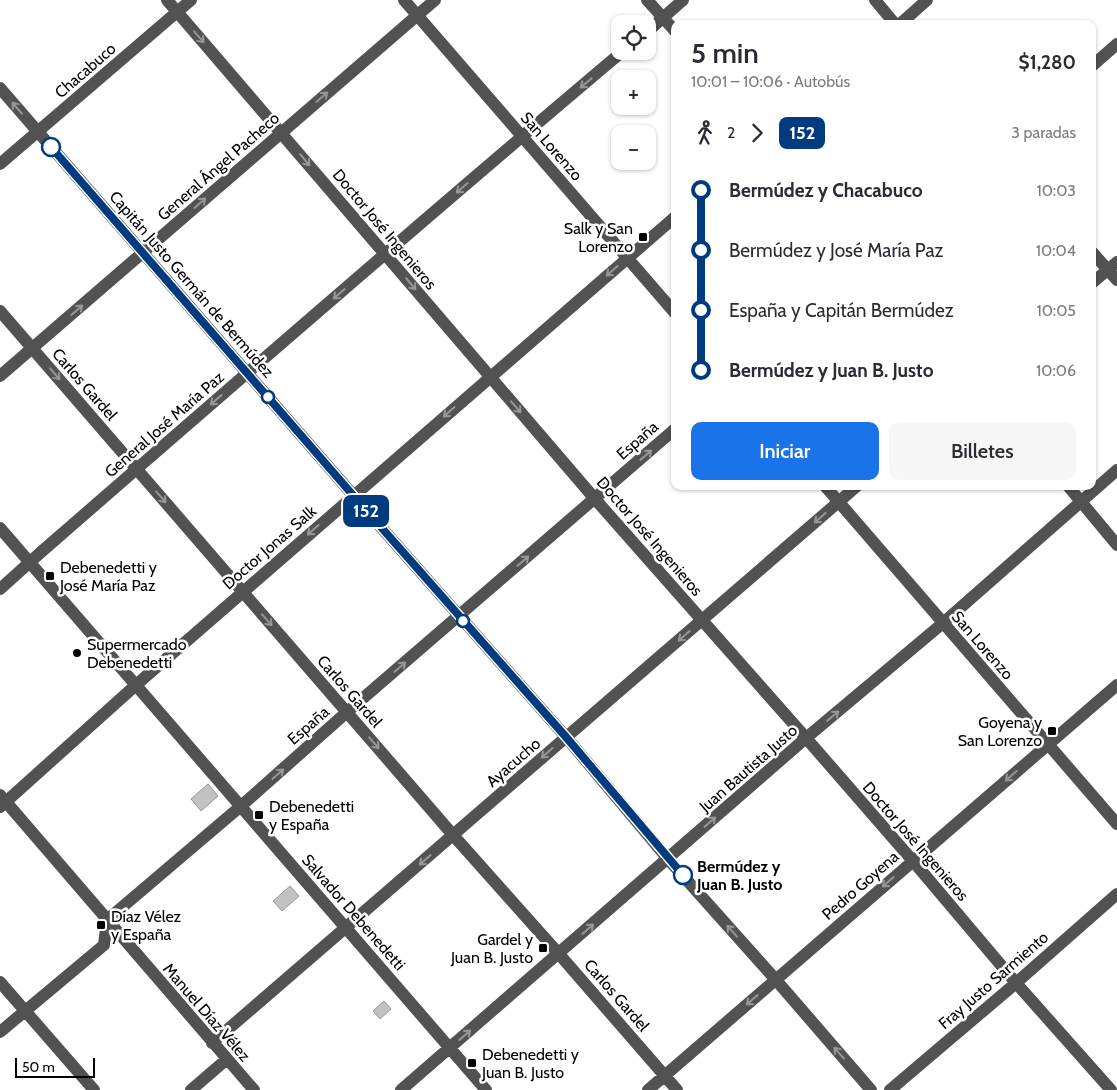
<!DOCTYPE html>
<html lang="es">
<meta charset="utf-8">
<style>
body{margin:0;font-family:Cabin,sans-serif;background:#f7f7f7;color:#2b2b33;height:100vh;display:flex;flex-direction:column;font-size:19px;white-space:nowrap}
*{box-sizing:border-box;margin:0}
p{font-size:16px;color:#7c7c81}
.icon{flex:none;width:28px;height:28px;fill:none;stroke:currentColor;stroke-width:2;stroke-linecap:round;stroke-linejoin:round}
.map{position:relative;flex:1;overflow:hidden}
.drawer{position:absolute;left:671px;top:20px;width:425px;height:470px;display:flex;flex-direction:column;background:#fff;border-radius:10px;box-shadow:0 1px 4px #0004}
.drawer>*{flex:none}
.badge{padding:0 10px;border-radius:8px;font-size:18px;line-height:32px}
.buttons{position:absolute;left:611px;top:15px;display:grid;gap:10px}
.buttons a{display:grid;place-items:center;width:45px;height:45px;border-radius:10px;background:#fff;box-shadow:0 1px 4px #0004;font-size:25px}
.scale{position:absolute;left:15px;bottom:12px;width:80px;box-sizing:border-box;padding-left:5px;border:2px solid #000;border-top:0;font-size:14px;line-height:18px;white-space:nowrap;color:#000;-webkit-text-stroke:4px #fff;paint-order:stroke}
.map>.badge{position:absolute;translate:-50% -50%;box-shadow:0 0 0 2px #fff}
.legs{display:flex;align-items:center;gap:8px;height:55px;padding:0 20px;font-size:16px}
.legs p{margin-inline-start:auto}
.headline{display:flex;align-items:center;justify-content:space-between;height:85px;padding:0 20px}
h1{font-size:28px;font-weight:600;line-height:38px}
.button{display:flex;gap:10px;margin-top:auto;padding:10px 20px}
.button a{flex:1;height:58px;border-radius:10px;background:#1a73e8;color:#fff;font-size:20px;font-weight:600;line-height:58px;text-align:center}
.button a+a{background:#f7f7f7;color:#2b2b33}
ul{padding:0 20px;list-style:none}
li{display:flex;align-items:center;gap:18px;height:60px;font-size:19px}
li i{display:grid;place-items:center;width:8px;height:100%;margin:0 6px;background:currentColor}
li i::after{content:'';width:12px;height:12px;margin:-6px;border:4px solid;border-radius:50%;background:#fff}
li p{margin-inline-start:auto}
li:first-child i{background:linear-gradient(#0000 50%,currentColor 0)}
li:last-child i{background:linear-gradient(currentColor 50%,#0000 0)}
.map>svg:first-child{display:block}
.building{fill:#c2c2c2;stroke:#969696}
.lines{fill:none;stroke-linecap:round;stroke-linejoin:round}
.minor{stroke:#525252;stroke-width:12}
.oneway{stroke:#979797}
.line-1-casing{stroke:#fff;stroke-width:11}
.line-1{stroke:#003b80;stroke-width:8}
.stop-1-dot{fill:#fff;stroke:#003b80;stroke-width:2.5}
.poi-dot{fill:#000;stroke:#fff;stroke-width:2}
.labels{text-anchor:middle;stroke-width:5;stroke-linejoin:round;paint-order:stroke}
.street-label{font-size:16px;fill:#000;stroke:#fff}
.poi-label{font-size:16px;fill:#000;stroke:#fff;text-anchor:start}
.stop-label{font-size:16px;font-weight:bold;fill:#000;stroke:#fff;text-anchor:start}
</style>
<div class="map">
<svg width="1117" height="1090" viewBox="0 0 1117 1090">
<rect width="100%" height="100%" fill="#fff"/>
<path class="building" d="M208,784L218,796L201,811L191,799Z
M290,886L299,896L282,911L273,901Z
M384,1001L391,1009L380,1019L373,1011Z"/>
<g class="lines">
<path class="minor" d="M167,0L595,499L806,738L913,861L1016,983L1111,1090
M404,0L675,313
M647,0L675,31
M875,0L895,24
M900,24L927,0
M648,31L683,0
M1092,66L1117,44
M0,88L365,509L566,737L668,859L776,980L871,1090
M0,164L191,0
M1092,252L1117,280
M1092,283L1117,262
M0,311L453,835L559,954L677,1090
M0,376L435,0
M825,486L1117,824
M1068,486L1117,545
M0,528L486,1090
M0,589L40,553C233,385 427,216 623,51
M0,795L254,1090
M0,807L136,685L675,217
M0,982L94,1090
M0,1032L104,945L107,920L241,806L347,712L675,429
M212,1043L857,486
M191,1090L227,1059
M401,1090L806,738L943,623L1117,470
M648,1090L1117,685
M890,1090L1016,983L1117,894"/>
</g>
<defs><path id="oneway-shaft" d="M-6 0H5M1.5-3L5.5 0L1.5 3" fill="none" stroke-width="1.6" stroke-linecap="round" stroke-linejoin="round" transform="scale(1.25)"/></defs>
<g class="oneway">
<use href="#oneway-shaft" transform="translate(199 37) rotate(49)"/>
<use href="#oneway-shaft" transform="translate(586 83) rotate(140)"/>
<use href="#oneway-shaft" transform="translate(322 97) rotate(-41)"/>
<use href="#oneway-shaft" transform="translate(17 108) rotate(-131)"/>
<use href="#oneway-shaft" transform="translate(305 160) rotate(50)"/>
<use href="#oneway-shaft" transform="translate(462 188) rotate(139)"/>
<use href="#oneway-shaft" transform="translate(200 203) rotate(-41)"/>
<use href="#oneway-shaft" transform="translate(612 271) rotate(139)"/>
<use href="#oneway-shaft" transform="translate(411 284) rotate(50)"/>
<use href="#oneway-shaft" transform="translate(339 294) rotate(139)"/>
<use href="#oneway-shaft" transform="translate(77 310) rotate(-41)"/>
<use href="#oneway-shaft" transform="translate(55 374) rotate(49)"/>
<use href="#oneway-shaft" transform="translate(216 400) rotate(139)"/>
<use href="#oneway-shaft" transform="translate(516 407) rotate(49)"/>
<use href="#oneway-shaft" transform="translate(449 412) rotate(139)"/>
<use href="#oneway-shaft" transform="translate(646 455) rotate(-41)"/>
<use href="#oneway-shaft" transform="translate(161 497) rotate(49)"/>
<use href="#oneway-shaft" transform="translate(820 518) rotate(139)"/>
<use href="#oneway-shaft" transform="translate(313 530) rotate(139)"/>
<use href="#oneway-shaft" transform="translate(523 561) rotate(-41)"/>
<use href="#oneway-shaft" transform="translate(267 620) rotate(49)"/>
<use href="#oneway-shaft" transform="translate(684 636) rotate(139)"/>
<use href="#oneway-shaft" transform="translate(400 667) rotate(-41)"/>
<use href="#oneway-shaft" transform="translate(833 716) rotate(-40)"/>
<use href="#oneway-shaft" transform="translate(374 743) rotate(49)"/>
<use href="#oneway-shaft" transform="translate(547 753) rotate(139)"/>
<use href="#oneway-shaft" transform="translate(278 774) rotate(-41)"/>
<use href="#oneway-shaft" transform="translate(1011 776) rotate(139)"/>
<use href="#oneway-shaft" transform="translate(710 822) rotate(-41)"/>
<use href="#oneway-shaft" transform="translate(425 860) rotate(139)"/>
<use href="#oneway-shaft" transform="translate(888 882) rotate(139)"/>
<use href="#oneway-shaft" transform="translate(588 929) rotate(-41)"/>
<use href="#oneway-shaft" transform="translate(732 931) rotate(-132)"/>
<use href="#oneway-shaft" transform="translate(752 1000) rotate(139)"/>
<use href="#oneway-shaft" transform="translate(465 1035) rotate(-41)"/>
<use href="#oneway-shaft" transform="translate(839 1053) rotate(-131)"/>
</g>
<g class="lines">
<g class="line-1-casing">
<path id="line-1" d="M51,147L365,509L566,737L683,875"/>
</g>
<use href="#line-1" class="line-1"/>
</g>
<g class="stop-1-dot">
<circle cx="51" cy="147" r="9"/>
<circle cx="268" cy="397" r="6"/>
<circle cx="463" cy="621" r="6"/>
<circle cx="683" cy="875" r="9"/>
</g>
<g class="poi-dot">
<rect x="638" y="232" width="10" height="10" rx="2.5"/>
<rect x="45" y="571" width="10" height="10" rx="2.5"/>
<circle cx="77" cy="653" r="5"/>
<rect x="1047" y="726" width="10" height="10" rx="2.5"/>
<rect x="254" y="810" width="10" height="10" rx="2.5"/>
<rect x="96" y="920" width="10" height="10" rx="2.5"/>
<rect x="538" y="943" width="10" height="10" rx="2.5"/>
<rect x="467" y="1058" width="10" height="10" rx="2.5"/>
</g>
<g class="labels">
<g class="street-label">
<text transform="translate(85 70) rotate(-41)" y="6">Chacabuco</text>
<text transform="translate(552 146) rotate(49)" y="6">San Lorenzo</text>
<text transform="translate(218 166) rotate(-41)" y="6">General Ángel Pacheco</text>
<text transform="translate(385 229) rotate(50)" y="6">Doctor José Ingenieros</text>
<text transform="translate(192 284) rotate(49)" y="6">Capitán Justo Germán de Bermúdez</text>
<text transform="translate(85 384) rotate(49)" y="6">Carlos Gardel</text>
<text transform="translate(164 424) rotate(-41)" y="6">General José María Paz</text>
<text transform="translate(637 440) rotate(-41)" y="6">España</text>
<text transform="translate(650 536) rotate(49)" y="6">Doctor José Ingenieros</text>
<text transform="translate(269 547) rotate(-41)" y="6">Doctor Jonas Salk</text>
<text transform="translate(983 645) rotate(49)" y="6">San Lorenzo</text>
<text transform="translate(350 691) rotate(49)" y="6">Carlos Gardel</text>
<text transform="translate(308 725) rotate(-41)" y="6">España</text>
<text transform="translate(513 762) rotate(-41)" y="6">Ayacucho</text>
<text transform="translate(748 768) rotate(-41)" y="6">Juan Bautista Justo</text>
<text transform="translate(916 841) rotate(49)" y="6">Doctor José Ingenieros</text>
<text transform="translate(860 885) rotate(-41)" y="6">Pedro Goyena</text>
<text transform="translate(354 912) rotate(49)" y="6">Salvador Debenedetti</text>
<text transform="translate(993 980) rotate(-41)" y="6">Fray Justo Sarmiento</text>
<text transform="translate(617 995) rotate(49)" y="6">Carlos Gardel</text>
<text transform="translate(207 1012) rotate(49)" y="6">Manuel Díaz Vélez</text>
</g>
<g class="poi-label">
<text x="633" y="234" text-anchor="end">Salk y San<tspan x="633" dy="18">Lorenzo</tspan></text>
<text x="60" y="573">Debenedetti y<tspan x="60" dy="18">José María Paz</tspan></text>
<text x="87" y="650">Supermercado<tspan x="87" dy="18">Debenedetti</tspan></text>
<text x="1042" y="728" text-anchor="end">Goyena y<tspan x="1042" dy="18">San Lorenzo</tspan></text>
<text x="269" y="812">Debenedetti<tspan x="269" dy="18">y España</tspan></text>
<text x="111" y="922">Díaz Vélez<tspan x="111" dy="18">y España</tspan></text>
<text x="533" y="945" text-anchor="end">Gardel y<tspan x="533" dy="18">Juan B. Justo</tspan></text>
<text x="482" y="1060">Debenedetti y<tspan x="482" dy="18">Juan B. Justo</tspan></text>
</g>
<g class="stop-label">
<text x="697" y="872">Bermúdez y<tspan x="697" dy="18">Juan B. Justo</tspan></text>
</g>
</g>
</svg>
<div class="buttons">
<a><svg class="icon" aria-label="locate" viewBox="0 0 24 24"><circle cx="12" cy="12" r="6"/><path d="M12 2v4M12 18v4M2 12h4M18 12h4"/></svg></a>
<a>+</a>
<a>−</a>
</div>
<div class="scale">50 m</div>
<b class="badge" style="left:366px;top:511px;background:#003b80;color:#fff">152</b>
<section class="drawer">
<div class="headline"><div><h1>5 min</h1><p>10:01 – 10:06 · Autobús</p></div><b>$1,280</b></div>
<div class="legs"><svg class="icon" aria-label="walk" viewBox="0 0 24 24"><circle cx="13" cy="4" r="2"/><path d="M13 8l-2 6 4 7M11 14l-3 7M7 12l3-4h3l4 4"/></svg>2<svg class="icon" aria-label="forward" viewBox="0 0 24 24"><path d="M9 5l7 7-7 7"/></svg><b class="badge" style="background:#003b80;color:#fff">152</b><p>3 paradas</p></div>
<ul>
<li><i style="color:#003b80"></i><b>Bermúdez y Chacabuco</b><p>10:03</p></li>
<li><i style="color:#003b80"></i><span>Bermúdez y José María Paz</span><p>10:04</p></li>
<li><i style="color:#003b80"></i><span>España y Capitán Bermúdez</span><p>10:05</p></li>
<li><i style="color:#003b80"></i><b>Bermúdez y Juan B. Justo</b><p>10:06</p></li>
</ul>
<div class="button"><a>Iniciar</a><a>Billetes</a></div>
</section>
</div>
